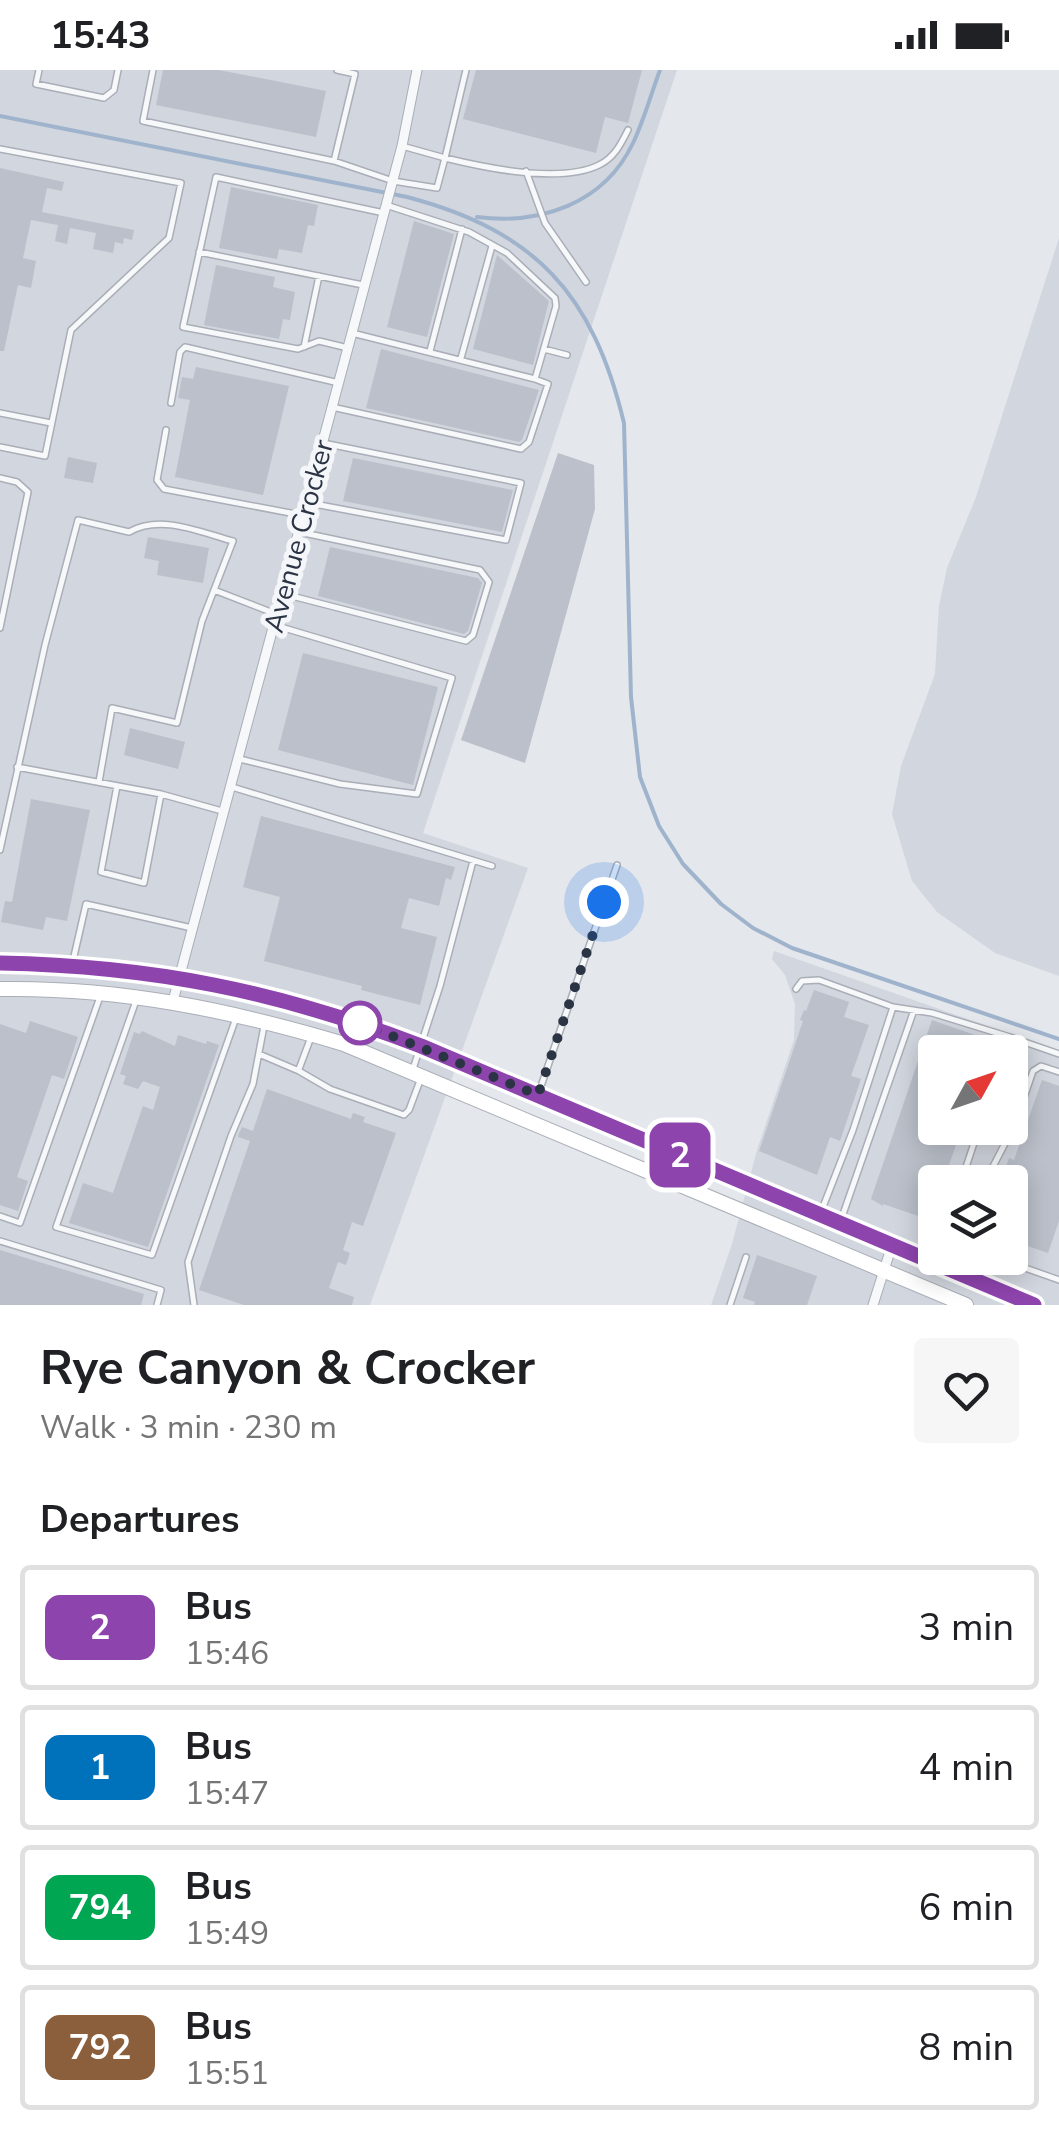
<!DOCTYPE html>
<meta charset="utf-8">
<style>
body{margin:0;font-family:"Nunito Sans",sans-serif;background:#f6f6f6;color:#202124;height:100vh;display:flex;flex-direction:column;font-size:38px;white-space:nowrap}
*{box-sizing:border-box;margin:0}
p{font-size:32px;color:#757577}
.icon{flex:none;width:55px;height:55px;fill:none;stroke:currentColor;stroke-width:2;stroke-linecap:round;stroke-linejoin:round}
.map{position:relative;height:1235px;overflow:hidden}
.drawer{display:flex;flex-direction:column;background:#fff;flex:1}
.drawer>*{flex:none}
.badge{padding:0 20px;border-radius:15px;font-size:35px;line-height:65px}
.needle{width:65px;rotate:50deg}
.buttons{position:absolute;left:918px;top:965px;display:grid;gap:20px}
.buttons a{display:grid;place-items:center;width:110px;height:110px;border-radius:10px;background:#fff;box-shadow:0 5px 25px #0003;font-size:50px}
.you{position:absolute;width:50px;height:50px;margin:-25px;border:8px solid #fff;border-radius:50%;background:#1a73e8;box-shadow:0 0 0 15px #1a73e833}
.map>.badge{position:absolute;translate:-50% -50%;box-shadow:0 0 0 5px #fff}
h2{padding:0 40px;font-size:38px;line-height:90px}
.round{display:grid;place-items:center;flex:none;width:105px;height:105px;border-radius:10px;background:#f6f6f6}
.summary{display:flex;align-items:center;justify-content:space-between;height:170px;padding:0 40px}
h1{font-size:48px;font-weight:700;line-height:75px}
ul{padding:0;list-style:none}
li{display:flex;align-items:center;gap:30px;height:125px;margin:0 20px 15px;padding:0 20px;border:5px solid #e0e0e0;border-radius:10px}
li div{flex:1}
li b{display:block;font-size:38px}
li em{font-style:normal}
li .badge{min-width:110px;font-weight:700;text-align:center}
.status{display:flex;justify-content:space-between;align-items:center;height:70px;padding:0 50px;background:#fff;direction:ltr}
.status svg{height:28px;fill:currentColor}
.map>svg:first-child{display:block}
.built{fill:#d2d6de;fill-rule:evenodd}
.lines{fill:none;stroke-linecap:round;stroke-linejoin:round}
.stream{stroke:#9fb4cc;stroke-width:4}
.building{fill:#bbc0ca}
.service-casing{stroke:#a9aeb7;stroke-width:8}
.minor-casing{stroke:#a9aeb7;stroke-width:11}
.secondary-casing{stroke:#a9aeb7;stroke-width:16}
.service{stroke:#f7f8fa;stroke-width:5}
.minor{stroke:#f7f8fa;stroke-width:9}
.secondary{stroke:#fff;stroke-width:14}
.line-casing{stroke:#fff;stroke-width:22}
.line{stroke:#8e44ad;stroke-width:15}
.walk{stroke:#2b3445;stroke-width:10;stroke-dasharray:0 18}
.stop-dot{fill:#fff;stroke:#8e44ad;stroke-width:5}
.labels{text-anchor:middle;stroke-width:10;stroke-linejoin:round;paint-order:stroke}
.street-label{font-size:28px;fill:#2b3445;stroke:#f4f6f9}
</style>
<div class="status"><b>15:43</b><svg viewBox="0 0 49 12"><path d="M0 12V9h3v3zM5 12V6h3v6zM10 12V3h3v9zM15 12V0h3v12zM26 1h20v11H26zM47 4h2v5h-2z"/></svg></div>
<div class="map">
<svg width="1059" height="1235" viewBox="0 0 1059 1235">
<rect width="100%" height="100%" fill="#e4e7ec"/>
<path class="built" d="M0,0H677L423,763L528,798L370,1235H0Z
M1059,168V906L995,883L937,842L912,811L892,744L901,696L935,604L939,536L947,498L976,427Z
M774,881L1059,981V1235H711L732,1174L757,1080L794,970L795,934L785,905L772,889ZM935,982H1010V1058H935ZM935,1112H1010V1188H935Z"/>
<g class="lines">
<path class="stream" d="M0,46L407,127C536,161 593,224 624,353L631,627L640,707L659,756L683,794L721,834L753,858L792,878L1059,969
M477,147C540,155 604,134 633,73C644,50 651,24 660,0"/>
</g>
<path class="building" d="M163,0H219L326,21L316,67L156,35Z
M476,0H642L628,53L605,47L596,83L463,49Z
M0,98L64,112L62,121L47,118L42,142L134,160L132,170L124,168L123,174L115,172L113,183L93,179L96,163L70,158L67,174L55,171L58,155L31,150L23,188L36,191L31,218L18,215L4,281H0Z
M231,117L318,135L314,156L308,155L302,183L279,179L277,189L219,178Z
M414,151L454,164L427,267L387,257Z
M497,185L549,231L533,295L473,279Z
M216,195L275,207L273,217L295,222L290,250L283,249L279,269L204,255Z
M381,279L539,320L522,370L519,372L366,338Z
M196,297L289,316L263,425L175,407L190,330L178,328L182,307L193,309Z
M558,383L594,395L595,439L525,693L461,670Z
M68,387L97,393L93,413L64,408Z
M353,388L513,420L502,462L343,431Z
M148,467L209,478L203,513L157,505L159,491L144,488Z
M330,477L478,508L482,513L468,561L464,564L318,526Z
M303,583L438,617L413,715L278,680Z
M130,658L185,672L178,699L124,685Z
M31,729L90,740L67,851L46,847L43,860L1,852L5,831L12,832Z
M261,746L455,797L451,810L446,808L439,836L409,828L401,858L437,867L420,935L361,920L362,916L264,891L280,827L243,817Z
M814,920L849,932L844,947L869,955L851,1006L861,1009L840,1071L830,1067L817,1105L759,1081L803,951L800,950L804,940L806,941Z
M932,950L992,971L988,982H935V1058H962L943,1112H935V1137L930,1150L883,1134V1136L871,1129Z
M30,951L78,967L64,1009L52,1005L17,1107L28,1111L18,1141L0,1135V954L26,963Z
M142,961L175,976L178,965L206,974L207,971L219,975L148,1177L69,1153L83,1113L113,1123L143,1036L153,1040L160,1017L143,1011L138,1019L123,1014L126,1006L120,1004L134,962L140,964Z
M1042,1010L1059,1016V1151L1048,1183L1010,1170V1112H993L999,1098L1005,1100L1009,1088L1014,1090Z
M267,1019L351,1049L353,1043L365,1047L363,1052L396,1063L363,1156L352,1152L343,1180L350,1183L346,1195L338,1192L329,1218L354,1227L352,1235H244L199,1220L250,1071L238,1067L239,1063L242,1057L253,1061Z
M0,1180L144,1224L141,1235H0Z
M757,1185L817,1206L807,1235H754L755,1232L743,1228Z"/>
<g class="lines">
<g class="service-casing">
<path id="service" d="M39,0L36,14L104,28L114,20L118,0
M153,0L143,51L334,91L393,111L437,118L445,88C486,98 560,114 599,95C614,88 621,74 628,60
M402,76L445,88L466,0
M0,79L181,113L169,168L71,260L45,386L0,377
M334,91L355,4L337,0
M526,101L545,153L586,212
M199,182L363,215
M352,263L535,309
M304,277L319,206
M348,278L319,271L298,279L183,257L216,107L384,143
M544,279L567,285
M430,281L462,159
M461,288L492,176
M171,333L180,282L185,277L339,313
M332,337L521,379L529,372L548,314L535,309L556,236L555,228L507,183L469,162L386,135
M0,343L51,353
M166,360L157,410L164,419L301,445
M0,408L17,412L28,422L0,558
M309,433L506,470L521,413L323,373
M214,520L276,544
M284,524L466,571L473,565L489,512L480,500L299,462
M240,689L340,714L417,724L452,608L274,555
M17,697L161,724L222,741
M117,716L101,802L144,813L161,724
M232,717L492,796
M0,780L45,575L78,450L129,462C161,444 199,462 233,471L202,551L177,653L112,638L99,712
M72,895L86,834L192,858
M796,919L802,911L819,910L893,937
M137,928L56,1157L152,1185L236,948
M1004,982L1010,967L1059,984
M259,984L299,1001L330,1019L404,1045L409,1040L421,1008
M299,999L311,967
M413,999L440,916L473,791
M539,1022L617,795
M961,1112L979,1058
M985,1112L1015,1054L1033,1001L1041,996L1059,1002
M821,1142L853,1060L893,937L932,943L1010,967
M0,1146L20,1153L101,924
M841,1150L914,940
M0,1171L161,1220L157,1235
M997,1188L1059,1210
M960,1200L964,1188
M194,1235L188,1192L231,1066L253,1014L264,956
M730,1235L746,1187"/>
</g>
<g class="minor-casing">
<path id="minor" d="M173,931L402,76L417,0
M873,1235L892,1175"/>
</g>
<g class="secondary-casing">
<path id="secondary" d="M0,893C150,897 280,922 421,976L1034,1235
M0,919C119,917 230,940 344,974L966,1235"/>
</g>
<use href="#service" class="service"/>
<use href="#minor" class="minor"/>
<use href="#secondary" class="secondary"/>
</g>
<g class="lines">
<g class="line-casing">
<path id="line" d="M0,893C153,896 278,921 421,976L1034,1235"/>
</g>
<use href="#line" class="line"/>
<path class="walk" d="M360,953L538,1025L604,832"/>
</g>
<circle class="stop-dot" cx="360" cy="953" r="20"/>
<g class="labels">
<g class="street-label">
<text transform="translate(298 466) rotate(-75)" y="10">Avenue Crocker</text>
</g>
</g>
</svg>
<div class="buttons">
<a><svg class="needle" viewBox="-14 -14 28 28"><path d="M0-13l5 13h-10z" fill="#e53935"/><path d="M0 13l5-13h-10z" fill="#757577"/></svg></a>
<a><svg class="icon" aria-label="layers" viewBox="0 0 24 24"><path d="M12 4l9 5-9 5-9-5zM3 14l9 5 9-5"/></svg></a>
</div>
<div class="you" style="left:604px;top:832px"></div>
<b class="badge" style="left:680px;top:1085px;background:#8e44ad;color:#fff">2</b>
</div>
<section class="drawer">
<div class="summary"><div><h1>Rye Canyon &amp; Crocker</h1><p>Walk · 3 min · 230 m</p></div><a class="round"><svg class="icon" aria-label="heart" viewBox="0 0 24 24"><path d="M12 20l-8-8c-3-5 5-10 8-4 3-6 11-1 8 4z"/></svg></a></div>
<h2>Departures</h2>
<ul>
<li><span class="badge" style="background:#8e44ad;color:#fff">2</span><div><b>Bus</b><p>15:46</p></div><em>3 min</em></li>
<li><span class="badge" style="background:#0072bc;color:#fff">1</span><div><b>Bus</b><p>15:47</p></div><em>4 min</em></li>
<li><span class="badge" style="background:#00a651;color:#fff">794</span><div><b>Bus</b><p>15:49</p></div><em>6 min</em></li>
<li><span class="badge" style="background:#8b5e3c;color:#fff">792</span><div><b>Bus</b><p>15:51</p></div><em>8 min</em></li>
</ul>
</section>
